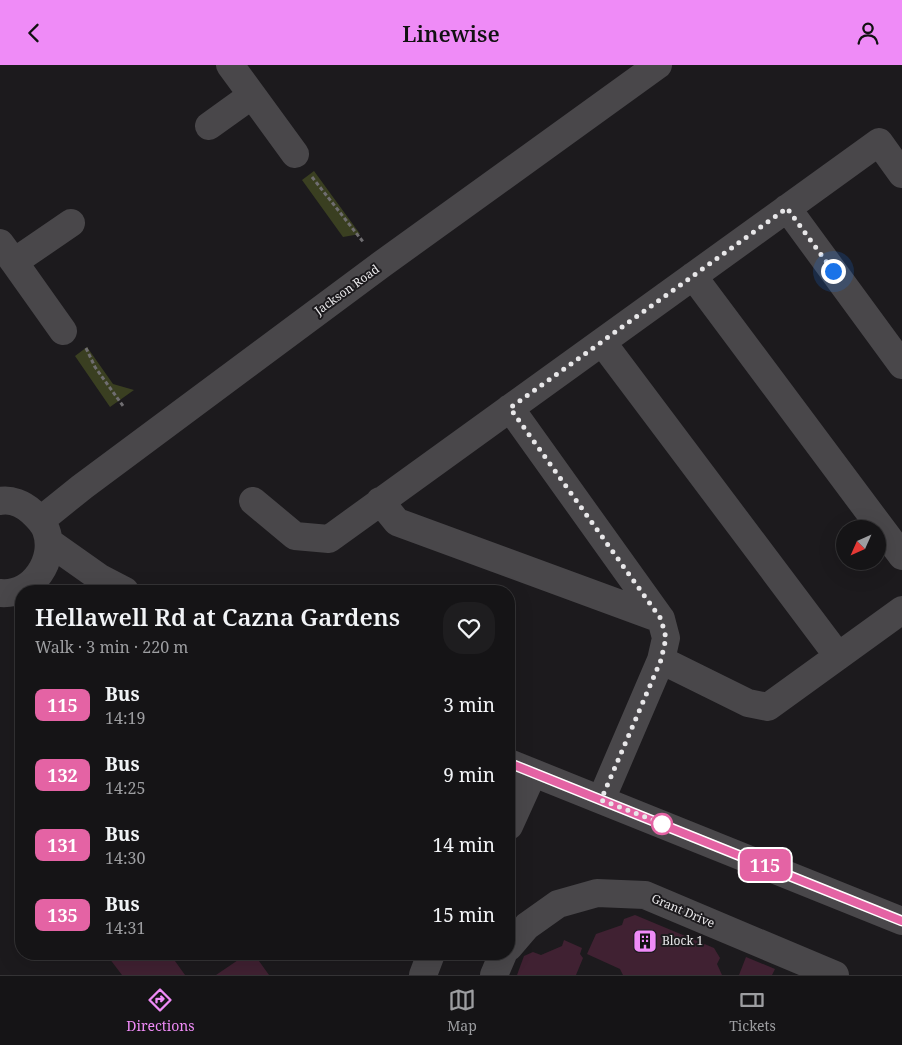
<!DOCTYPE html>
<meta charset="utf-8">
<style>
body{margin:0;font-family:"Noto Serif",serif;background:#1e1d1f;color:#f1f3f6;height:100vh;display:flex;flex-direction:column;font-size:19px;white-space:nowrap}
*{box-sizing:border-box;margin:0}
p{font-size:16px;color:#9d9ea1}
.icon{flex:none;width:28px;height:28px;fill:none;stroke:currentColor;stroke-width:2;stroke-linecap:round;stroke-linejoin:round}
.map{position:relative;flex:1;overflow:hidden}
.sheet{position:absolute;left:15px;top:520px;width:500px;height:375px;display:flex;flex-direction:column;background:#151416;border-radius:20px;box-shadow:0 5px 20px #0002,0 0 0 1px #343335}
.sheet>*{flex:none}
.badge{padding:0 10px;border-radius:8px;font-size:18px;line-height:32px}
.needle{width:32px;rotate:225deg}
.controls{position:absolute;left:836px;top:455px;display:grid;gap:10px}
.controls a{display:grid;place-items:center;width:50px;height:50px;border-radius:50%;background:#151416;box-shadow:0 5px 20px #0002,0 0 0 1px #343335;font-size:25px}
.you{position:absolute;width:25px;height:25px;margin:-12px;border:4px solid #fff;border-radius:50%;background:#1a73e8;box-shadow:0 0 0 8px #1a73e833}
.map>.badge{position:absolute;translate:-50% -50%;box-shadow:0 0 0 2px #fff}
.round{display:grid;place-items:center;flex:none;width:52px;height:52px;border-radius:20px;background:#1e1d1f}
.head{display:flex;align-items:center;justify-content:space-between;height:85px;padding:0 20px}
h1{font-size:24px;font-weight:600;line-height:38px}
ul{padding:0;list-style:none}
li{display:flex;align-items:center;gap:15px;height:70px;padding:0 20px}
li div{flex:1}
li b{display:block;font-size:19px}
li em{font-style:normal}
li .badge{min-width:55px;font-weight:700;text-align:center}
header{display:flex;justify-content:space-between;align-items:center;height:65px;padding:0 20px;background:#ef8bf7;color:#111;font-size:22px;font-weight:600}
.tab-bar{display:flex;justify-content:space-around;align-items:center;height:70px;border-top:1px solid #343335;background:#151416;font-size:14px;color:#9d9ea1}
.tab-bar a{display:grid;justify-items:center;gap:2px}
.tab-bar .selected{color:#ef8bf7}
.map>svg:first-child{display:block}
.green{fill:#3a3f21}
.building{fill:#402132}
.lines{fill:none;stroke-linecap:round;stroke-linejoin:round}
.path{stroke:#6f6d70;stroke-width:3;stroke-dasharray:4 2.5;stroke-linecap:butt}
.minor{stroke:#49474a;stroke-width:28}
.line-casing{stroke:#fff;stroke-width:11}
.line{stroke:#e463a4;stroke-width:8}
.walk{stroke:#e8e7e9;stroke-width:5;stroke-dasharray:0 9}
.stop-dot{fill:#fff;stroke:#e463a4;stroke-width:2.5}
.labels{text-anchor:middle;stroke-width:4;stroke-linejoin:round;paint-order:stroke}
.street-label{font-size:12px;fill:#e8e7e9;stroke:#1c1a1d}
.poi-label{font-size:12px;fill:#e8e7e9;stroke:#1c1a1d;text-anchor:start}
</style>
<header><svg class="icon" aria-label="back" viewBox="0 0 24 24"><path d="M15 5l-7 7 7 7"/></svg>Linewise<svg class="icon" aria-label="person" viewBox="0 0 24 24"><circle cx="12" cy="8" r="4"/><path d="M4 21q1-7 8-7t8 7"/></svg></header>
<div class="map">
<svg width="902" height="910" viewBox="0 0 902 910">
<rect width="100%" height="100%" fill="#1c1a1d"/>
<path class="green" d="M314,106L360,169L343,172L302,115Z
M87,282L113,319L134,325L110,342L75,291Z"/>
<path class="building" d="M635,850L714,883L720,893L717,899L722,910H623L620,904L587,889L596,869L622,860L624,854Z
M564,875L582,883L580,889L583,893L576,910H517L524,891L533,887L541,890L562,881Z
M106,889H170L185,910H122Z
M247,889H254L269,910H216Z
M746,892L775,904L772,910H739Z"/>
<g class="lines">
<path class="path" d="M312,112L364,178
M86,283L95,302L123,341"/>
<path class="minor" d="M230,0L252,30
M209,61L252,30L295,89
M787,143L902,300
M0,178L14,197
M693,211L902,491
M63,266L14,197L71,158
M602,277L838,591
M510,343L661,554L666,573L661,595L601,735
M0,436C11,434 23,439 32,447C37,452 43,457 46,465C57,494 33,531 0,528
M253,436L295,471L329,474L879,77L902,109
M380,436L397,457L661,554
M41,455L82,422L382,199L658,0
M49,477L100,513L125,526
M661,595L748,638L768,642L902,545
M509,698L902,856
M509,761L533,708
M509,882L527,861L558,839L597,828L645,830L835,910
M423,910L431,889
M494,910L503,889"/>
</g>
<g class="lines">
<g class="line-casing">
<path id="line" d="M509,698L902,856"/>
</g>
<use href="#line" class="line"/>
<path class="walk" d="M662,759L666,760L601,735L661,595L666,573L661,554L510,343L787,143L833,206"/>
</g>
<defs>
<g id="building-square" transform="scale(1.25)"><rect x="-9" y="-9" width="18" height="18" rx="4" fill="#ef8bf7" stroke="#1c1a1d"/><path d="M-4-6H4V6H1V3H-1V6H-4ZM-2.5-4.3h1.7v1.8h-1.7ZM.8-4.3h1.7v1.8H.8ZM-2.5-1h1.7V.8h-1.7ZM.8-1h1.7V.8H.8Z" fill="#111"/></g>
</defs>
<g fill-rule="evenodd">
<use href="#building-square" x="645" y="876"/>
</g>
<circle class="stop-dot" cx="662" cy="759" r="10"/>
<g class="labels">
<g class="street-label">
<text transform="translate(347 225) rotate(-36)" y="4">Jackson Road</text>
<text transform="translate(683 846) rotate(23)" y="4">Grant Drive</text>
</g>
<g class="poi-label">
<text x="662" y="880">Block 1</text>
</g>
</g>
</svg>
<div class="controls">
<a><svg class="needle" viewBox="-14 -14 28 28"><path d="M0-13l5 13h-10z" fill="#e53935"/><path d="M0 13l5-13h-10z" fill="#9d9ea1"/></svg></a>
</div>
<div class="you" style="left:833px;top:206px"></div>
<b class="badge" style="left:765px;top:800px;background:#e463a4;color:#fff">115</b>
<section class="sheet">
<div class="head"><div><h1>Hellawell Rd at Cazna Gardens</h1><p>Walk · 3 min · 220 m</p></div><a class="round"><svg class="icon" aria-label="heart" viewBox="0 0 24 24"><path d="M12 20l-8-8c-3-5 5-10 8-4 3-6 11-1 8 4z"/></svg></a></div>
<ul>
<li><span class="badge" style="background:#e463a4;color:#fff">115</span><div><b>Bus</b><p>14:19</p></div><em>3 min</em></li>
<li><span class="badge" style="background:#e463a4;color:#fff">132</span><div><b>Bus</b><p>14:25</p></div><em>9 min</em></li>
<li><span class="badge" style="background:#e463a4;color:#fff">131</span><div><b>Bus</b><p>14:30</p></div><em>14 min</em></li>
<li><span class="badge" style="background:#e463a4;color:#fff">135</span><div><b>Bus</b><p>14:31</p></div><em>15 min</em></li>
</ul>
</section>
</div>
<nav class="tab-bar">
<a class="selected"><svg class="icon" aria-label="directions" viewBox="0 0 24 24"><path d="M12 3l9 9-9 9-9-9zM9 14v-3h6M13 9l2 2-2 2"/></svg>Directions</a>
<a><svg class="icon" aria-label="map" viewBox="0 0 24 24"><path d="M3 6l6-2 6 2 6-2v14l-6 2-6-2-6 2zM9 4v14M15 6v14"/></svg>Map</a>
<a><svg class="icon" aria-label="tickets" viewBox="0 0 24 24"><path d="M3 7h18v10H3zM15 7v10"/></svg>Tickets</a>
</nav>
